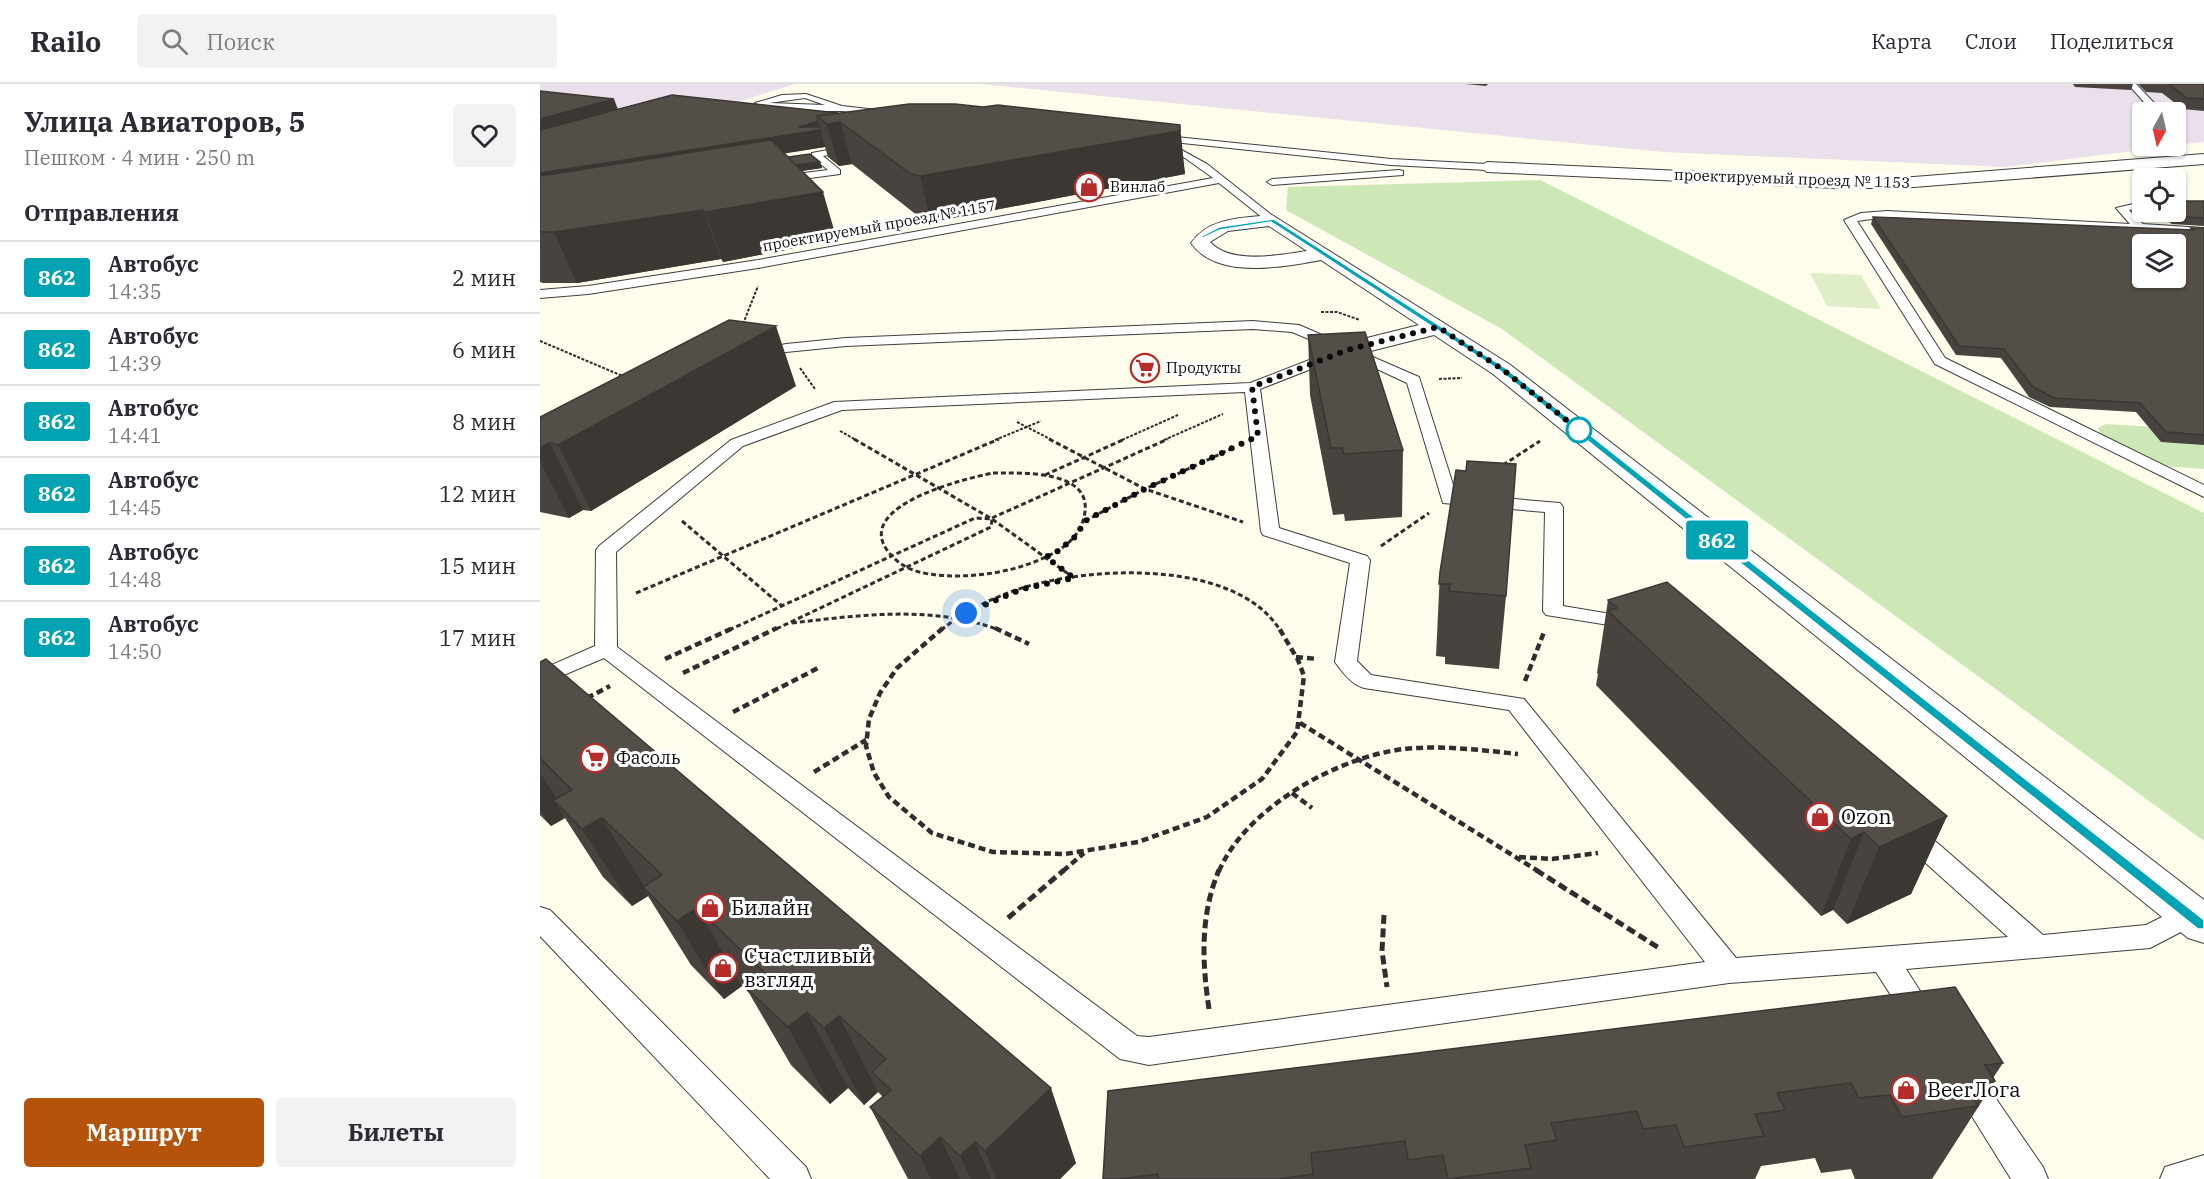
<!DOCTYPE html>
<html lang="ru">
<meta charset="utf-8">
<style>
body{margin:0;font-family:"IBM Plex Serif",serif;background:#f2f2f3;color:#2b2b33;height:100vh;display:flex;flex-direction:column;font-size:22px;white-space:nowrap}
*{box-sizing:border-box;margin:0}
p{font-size:20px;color:#7c7c81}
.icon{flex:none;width:33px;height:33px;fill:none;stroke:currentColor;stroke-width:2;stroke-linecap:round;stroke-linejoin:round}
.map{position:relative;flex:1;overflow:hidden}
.sheet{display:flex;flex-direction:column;background:#fff;width:540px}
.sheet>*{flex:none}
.badge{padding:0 12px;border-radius:4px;font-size:21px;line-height:39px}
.needle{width:39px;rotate:188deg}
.tools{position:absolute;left:1592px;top:18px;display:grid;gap:12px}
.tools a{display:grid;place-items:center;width:54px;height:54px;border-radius:6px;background:#fff;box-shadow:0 2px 4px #0004;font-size:30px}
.you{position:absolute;width:30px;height:30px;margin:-15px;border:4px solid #fff;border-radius:50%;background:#1a73e8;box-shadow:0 0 0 9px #1a73e833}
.map>.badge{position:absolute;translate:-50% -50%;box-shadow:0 0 0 3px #fff}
h2{padding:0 24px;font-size:22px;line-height:54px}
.round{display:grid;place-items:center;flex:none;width:63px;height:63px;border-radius:6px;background:#f2f2f3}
.overview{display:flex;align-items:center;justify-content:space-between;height:102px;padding:0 24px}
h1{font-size:28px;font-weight:700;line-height:45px}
.cta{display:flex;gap:12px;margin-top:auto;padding:12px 24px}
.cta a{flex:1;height:69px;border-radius:6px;background:#b45309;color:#fff;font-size:24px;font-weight:700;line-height:69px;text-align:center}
.cta a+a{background:#f2f2f3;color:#2b2b33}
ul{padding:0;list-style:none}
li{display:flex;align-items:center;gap:18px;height:72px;padding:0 24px;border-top:2px solid #e1e1e2}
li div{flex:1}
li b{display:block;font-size:22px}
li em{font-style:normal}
li .badge{min-width:66px;font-weight:700;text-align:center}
header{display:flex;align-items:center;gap:36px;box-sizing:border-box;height:84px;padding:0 30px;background:#fff;border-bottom:2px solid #e1e1e2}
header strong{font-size:28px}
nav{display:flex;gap:33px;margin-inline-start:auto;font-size:21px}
.search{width:420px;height:54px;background:#f2f2f3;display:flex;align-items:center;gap:15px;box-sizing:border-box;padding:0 21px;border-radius:6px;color:#7c7c81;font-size:22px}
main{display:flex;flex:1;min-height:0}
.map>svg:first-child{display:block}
.industrial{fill:#eae0eb}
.green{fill:#cde7b7}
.pitch{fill:#dfeec8}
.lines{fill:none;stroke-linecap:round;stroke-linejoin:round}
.service-casing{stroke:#3f3f3f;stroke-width:2}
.minor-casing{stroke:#3f3f3f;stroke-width:2}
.path-far3{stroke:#2e2e2e;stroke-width:2;stroke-dasharray:3 1.5;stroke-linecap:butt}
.path-far2{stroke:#2e2e2e;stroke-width:3;stroke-dasharray:5 3;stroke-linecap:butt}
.path-far1{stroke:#2e2e2e;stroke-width:4.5;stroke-dasharray:7 4;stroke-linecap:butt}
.path{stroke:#2e2e2e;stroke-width:5;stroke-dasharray:9 4.5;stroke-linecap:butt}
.service{fill:#fff;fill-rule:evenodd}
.minor{fill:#fff;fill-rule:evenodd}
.wall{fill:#48433f}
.shaded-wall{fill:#3b3733}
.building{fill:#544e49;stroke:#3b3733;stroke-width:1.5;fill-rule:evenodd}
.line{fill:#00a3b4;stroke:#fff;stroke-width:1.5}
.walk{stroke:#0c0c0c;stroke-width:6;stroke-dasharray:0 10.8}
.stop-dot{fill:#fff;stroke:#00a3b4;stroke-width:3}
.labels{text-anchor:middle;stroke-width:6;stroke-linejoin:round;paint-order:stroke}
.far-street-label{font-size:15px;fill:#0c0c0c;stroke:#fff}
.far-poi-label{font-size:15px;fill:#0c0c0c;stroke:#fff;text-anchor:start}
.poi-label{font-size:18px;fill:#0c0c0c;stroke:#fff;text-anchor:start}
.near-poi-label{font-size:21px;fill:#0c0c0c;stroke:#fff;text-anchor:start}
</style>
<header>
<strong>Railo</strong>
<div class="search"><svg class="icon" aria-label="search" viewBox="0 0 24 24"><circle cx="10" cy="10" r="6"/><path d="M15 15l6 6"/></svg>Поиск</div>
<nav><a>Карта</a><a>Слои</a><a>Поделиться</a></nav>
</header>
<main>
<section class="sheet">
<div class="overview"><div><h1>Улица Авиаторов, 5</h1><p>Пешком · 4 мин · 250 m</p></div><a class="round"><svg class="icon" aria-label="heart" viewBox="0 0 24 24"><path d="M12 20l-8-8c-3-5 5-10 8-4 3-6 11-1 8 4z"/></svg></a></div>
<h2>Отправления</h2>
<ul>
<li><span class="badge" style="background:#00a3b4;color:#fff">862</span><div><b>Автобус</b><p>14:35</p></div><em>2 мин</em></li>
<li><span class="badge" style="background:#00a3b4;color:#fff">862</span><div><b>Автобус</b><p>14:39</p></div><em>6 мин</em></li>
<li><span class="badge" style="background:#00a3b4;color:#fff">862</span><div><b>Автобус</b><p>14:41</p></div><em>8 мин</em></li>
<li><span class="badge" style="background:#00a3b4;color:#fff">862</span><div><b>Автобус</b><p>14:45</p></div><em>12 мин</em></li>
<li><span class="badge" style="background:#00a3b4;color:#fff">862</span><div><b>Автобус</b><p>14:48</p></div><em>15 мин</em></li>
<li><span class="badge" style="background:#00a3b4;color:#fff">862</span><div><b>Автобус</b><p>14:50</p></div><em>17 мин</em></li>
</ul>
<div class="cta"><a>Маршрут</a><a>Билеты</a></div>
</section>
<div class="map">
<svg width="1664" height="1095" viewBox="0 0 1664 1095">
<rect width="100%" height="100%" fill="#fefceb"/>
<path class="industrial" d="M0,0H255L185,22L0,53Z
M441,0H1664V58L1635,61V28H1602V62H1633L1465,83L1123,68Z"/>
<path class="green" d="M1000,96L1664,429V757L962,245L746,126L748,103Z
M1566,340L1664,346V385L1624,382L1562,353L1558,344Z"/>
<path class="pitch" d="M1270,189L1321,191L1341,225L1287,222Z"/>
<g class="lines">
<g class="service-casing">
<path id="service" d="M1588,0H1596L1617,22V26H1611Z
M266,10L302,22L355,28L351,31L301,27H237L215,19L242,11ZM265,14L285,21L229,19Z
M636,53L851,75L947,80L952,83L947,86L851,81L633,58V54Z
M617,56L636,63L667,80L738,136L728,138L679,99L218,184L48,210L0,214V206L48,202L218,176L673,94L645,74L614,61V57Z
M313,61L316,62V66L283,72L300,86V90L240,98L235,95L240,92L288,86L272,73V69Z
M859,86L863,87V91L732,101L727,98L732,95Z
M1602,118V124L1589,126L1603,140L1664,144V150L1347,133L1317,137L1405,274L1664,401V413L1395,280L1304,136L1321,129L1347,127L1590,140L1576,124Z
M713,237L759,241L879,293L916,410L1020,419L1023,423V522L1101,535L1104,539L1101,543L1094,545L1006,531L1003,527L1005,428L903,419L867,299L807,271L720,305L739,444L827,472L830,476L817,577L831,591L984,615L1196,874L1468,853L1360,756L1356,749L1360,742L1369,739L1378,742L1503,851L1606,841L1650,819L1660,822L1664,830L1660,838L1610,864L1366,885L1396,932L1392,941L1381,945L1370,941L1336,888L1189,899L609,981L580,975L64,574L0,601V586L55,562L56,466L59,462L191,356L294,318L710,299L795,266L752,248L713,245L306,262L246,268L215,275L210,274L208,271L210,268L246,260L306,254ZM705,308L721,447L723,451L810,479L795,578C802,588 812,601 824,604L969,626L1165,878L609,953L597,952L77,563L76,468L203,362L302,326Z
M0,823L10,826L266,1083L271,1095H230L0,852Z
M1426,982L1437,987L1503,1083L1508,1095H1471L1410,997L1415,987Z
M1664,1071V1095H1620L1625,1083Z"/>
</g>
<g class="minor-casing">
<path id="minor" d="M1664,70V80L1361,104H1296L947,88L939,83L947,78L1296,94H1361Z
M732,131L969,280L1664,816V859L1648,854L953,290L894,251L807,273L799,271L796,266L799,261L879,241L781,176C743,183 677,196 651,159C669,133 703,134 732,131ZM729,142L767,167C739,171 691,181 670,158L688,147Z"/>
</g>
<path class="path-far3" d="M781,228H797L820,236
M203,240L218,202
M0,257L85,293
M260,284L275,305
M899,295L922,294
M477,338L512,356
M300,347L316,356
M455,356L501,337
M582,356L638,331
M624,356L683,330"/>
<path class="path-far2" d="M314,355L452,435L534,494
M509,355L605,405L703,438
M963,381L1000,357
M453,389C481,389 556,385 544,433C541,447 530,460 517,467C482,488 429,496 389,490C371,487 358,481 347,466C315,421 427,394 453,389Z
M505,391L585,355
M452,434L628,355
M142,437L242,522
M545,437L605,405L693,364
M841,462L889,429
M96,509L459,355
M252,539C320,531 393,521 459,546
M189,546L435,434L452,435L451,443L234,546
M401,546C425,527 454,513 482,504C552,482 695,475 740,546"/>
<path class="path-far1" d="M403,544L357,584L340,609L329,635L326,662L334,689L349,713L392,749L453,768L525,770L598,758L667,733L722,695L757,648L764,592L758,576L739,544
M455,544L489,560
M756,573L778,575
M125,575L193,544
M143,589L237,544
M985,597L1004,548
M47,614L70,602
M193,628L280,583
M760,639L998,787
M274,688L326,656
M752,709L772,724
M979,773L1012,775L1058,769
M523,787L544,769
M679,787C706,724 797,673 864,665C902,661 940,666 978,670"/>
<path class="path" d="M996,786L1119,864
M844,831L842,867L847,903
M468,834L524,786
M669,925C662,878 660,831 679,786"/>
<use href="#service" class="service"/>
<use href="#minor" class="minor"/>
</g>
<path class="wall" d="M925,0H948L946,2Z
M1533,0H1593L1591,6L1535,3Z
M1598,0H1664V27L1643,25L1622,9L1606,8Z
M0,7L78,25L132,11L644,83L645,90L391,138L383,136L312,80L299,82L288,73L285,63L244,69L248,73L280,78L282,84L262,87L297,156L183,178L181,175L37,199H3L0,198Z
M1638,117H1664V142L1632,140L1616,128H1635Z
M1333,133L1649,146L1651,144H1664V361L1621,358L1596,328L1510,323L1489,313L1461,274L1416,271L1331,140Z
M768,251L863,366L862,433L805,437L804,430L793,431L770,311Z
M256,302L51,427L43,426L29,434L0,428V333Z
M900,488L966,512L959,585L905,580V573L896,572Z
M1068,516L1407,732L1371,810L1307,840L1293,826L1281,832L1056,601L1058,590L1057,589Z
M0,578L536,1079L520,1095H368L330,1023L343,1013L338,1008L324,1021L308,1004L290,1020L251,981L209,909L202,902L184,915L151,881L108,812L92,822L63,793L25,734L11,742L0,731Z
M1463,979L1453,994L1455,997L1392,1095H1315L1311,1085L1281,1089L1275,1074L1221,1082L1215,1095H563L568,1007Z"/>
<path class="shaded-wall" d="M74,15L80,31L0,54V35Z
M278,37L285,63L6,108L0,94V89L259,43Z
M300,38L312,80L299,82L287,40Z
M640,41L645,90L391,138L380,92Z
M280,78L282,84L205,95L202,88Z
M283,108L297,156L183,178L165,128Z
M163,126L181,175L37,199L14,148Z
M236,242L256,302L51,427L18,361Z
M10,359L43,426L29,434L0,377V364Z
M0,689L25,728L13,716L25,734L11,742L0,726Z
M1407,732L1371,810L1307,840L1339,763Z
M62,734L107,807L103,803L108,812L92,822L42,745Z
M1324,748L1293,826L1281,832L1311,755Z
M157,824L202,902L184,915L137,837Z
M267,928L308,1004L290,1020L248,943Z
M299,932L338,1008L324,1021L284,944Z
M511,1004L536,1079L520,1095H456L445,1067Z
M400,1053L420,1095H391L380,1072Z
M435,1058L451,1095H431L420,1072Z"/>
<path class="building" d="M1629,0H1664V15L1647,14Z
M0,7L74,15L0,35Z
M132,11L298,29L277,32L278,37L259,43H280V46L0,89V46Z
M369,20H415L443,23L458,21L640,41V47L380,92L371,90L300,38L287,40L277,32Z
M231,56L283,108L165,128L163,126L14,148H0V92Z
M270,70L280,78L256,81L248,73Z
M1635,114L1638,117H1664V134L1635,132L1629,128H1635Z
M1333,133L1654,146L1651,144H1664V351L1626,348L1600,319L1514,314L1493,303L1464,265L1419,262ZM1602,160H1635V194H1602Z
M189,236L236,242L18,361L10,359L0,364V333Z
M825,248L863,366L804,370L802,364H791L768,251Z
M927,377L976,380L966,512L909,507L910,500H899L900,488L916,386L926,387Z
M1127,498L1407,732L1339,763L1324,748L1311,755L1068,527L1077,524L1068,516Z
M6,575L511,1004L445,1067L435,1058L420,1072L400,1053L380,1072L330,1023L351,1006L332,988L346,975L299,932L284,944L267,928L248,943L206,904L226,890L157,824L137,837L103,803L122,791L62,734L42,745L13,716L32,706L0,674V578Z
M1415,903L1463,979L1445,981L1455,997L1426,1001L1438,1022L1362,1033L1350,1011L1319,1014L1311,999L1237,1009L1245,1026L1215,1030L1224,1052L1144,1063L1136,1041L1103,1045L1097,1027L1011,1039L1017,1056L985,1061L991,1084L908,1095L903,1071L868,1076L865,1057L771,1069L773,1090L739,1095H618V1090L579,1095H563L568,1007Z"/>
<path class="line" d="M734,135L964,283L1664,836V845H1658L959,286L731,138L680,146L663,154L660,153L679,143Z"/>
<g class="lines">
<path class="walk" d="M426,529L482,505L534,494L506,473L518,467L536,452L545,437L605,405L718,352L712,303L807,266L898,243L962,285L1039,346"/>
</g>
<defs>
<g id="shop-ring" transform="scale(1.5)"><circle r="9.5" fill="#fff" stroke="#b62c2a" stroke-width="1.5"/><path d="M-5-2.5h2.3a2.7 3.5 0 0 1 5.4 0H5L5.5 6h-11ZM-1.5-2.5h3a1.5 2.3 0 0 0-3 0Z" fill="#b62c2a"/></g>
<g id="supermarket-ring" transform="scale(1.5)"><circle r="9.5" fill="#fff" stroke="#b62c2a" stroke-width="1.5"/><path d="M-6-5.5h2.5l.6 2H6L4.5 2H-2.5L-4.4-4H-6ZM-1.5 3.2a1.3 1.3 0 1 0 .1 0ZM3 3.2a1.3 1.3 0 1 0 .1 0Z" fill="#b62c2a"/></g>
</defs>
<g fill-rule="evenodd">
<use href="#shop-ring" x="549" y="103"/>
<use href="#supermarket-ring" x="605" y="284"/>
<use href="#supermarket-ring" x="55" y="674"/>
<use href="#shop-ring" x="1280" y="733"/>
<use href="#shop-ring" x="170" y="824"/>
<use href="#shop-ring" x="183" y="884"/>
<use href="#shop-ring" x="1366" y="1006"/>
</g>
<circle class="stop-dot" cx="1039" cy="346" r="12"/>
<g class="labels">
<g class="far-street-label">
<text transform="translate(1252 95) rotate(2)" y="5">проектируемый проезд № 1153</text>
<text transform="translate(339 142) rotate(-10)" y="5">проектируемый проезд № 1157</text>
</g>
<g class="far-poi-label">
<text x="570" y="108">Винлаб</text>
<text x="626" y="289">Продукты</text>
</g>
<g class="poi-label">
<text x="76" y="680">Фасоль</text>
</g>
<g class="near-poi-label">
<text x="1301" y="740">Ozon</text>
<text x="191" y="831">Билайн</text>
<text x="204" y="879">Счастливый<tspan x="204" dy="24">взгляд</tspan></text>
<text x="1387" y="1013">BeerЛога</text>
</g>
</g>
</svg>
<div class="tools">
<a><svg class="needle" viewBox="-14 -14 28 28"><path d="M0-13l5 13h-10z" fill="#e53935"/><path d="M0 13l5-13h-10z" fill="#7c7c81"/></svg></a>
<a><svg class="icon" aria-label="locate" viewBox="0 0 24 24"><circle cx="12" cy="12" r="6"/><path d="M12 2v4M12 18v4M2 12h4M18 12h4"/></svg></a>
<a><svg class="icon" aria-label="layers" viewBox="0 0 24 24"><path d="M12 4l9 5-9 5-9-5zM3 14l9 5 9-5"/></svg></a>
</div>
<div class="you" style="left:426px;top:529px"></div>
<b class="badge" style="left:1177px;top:456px;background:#00a3b4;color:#fff">862</b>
</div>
</main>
